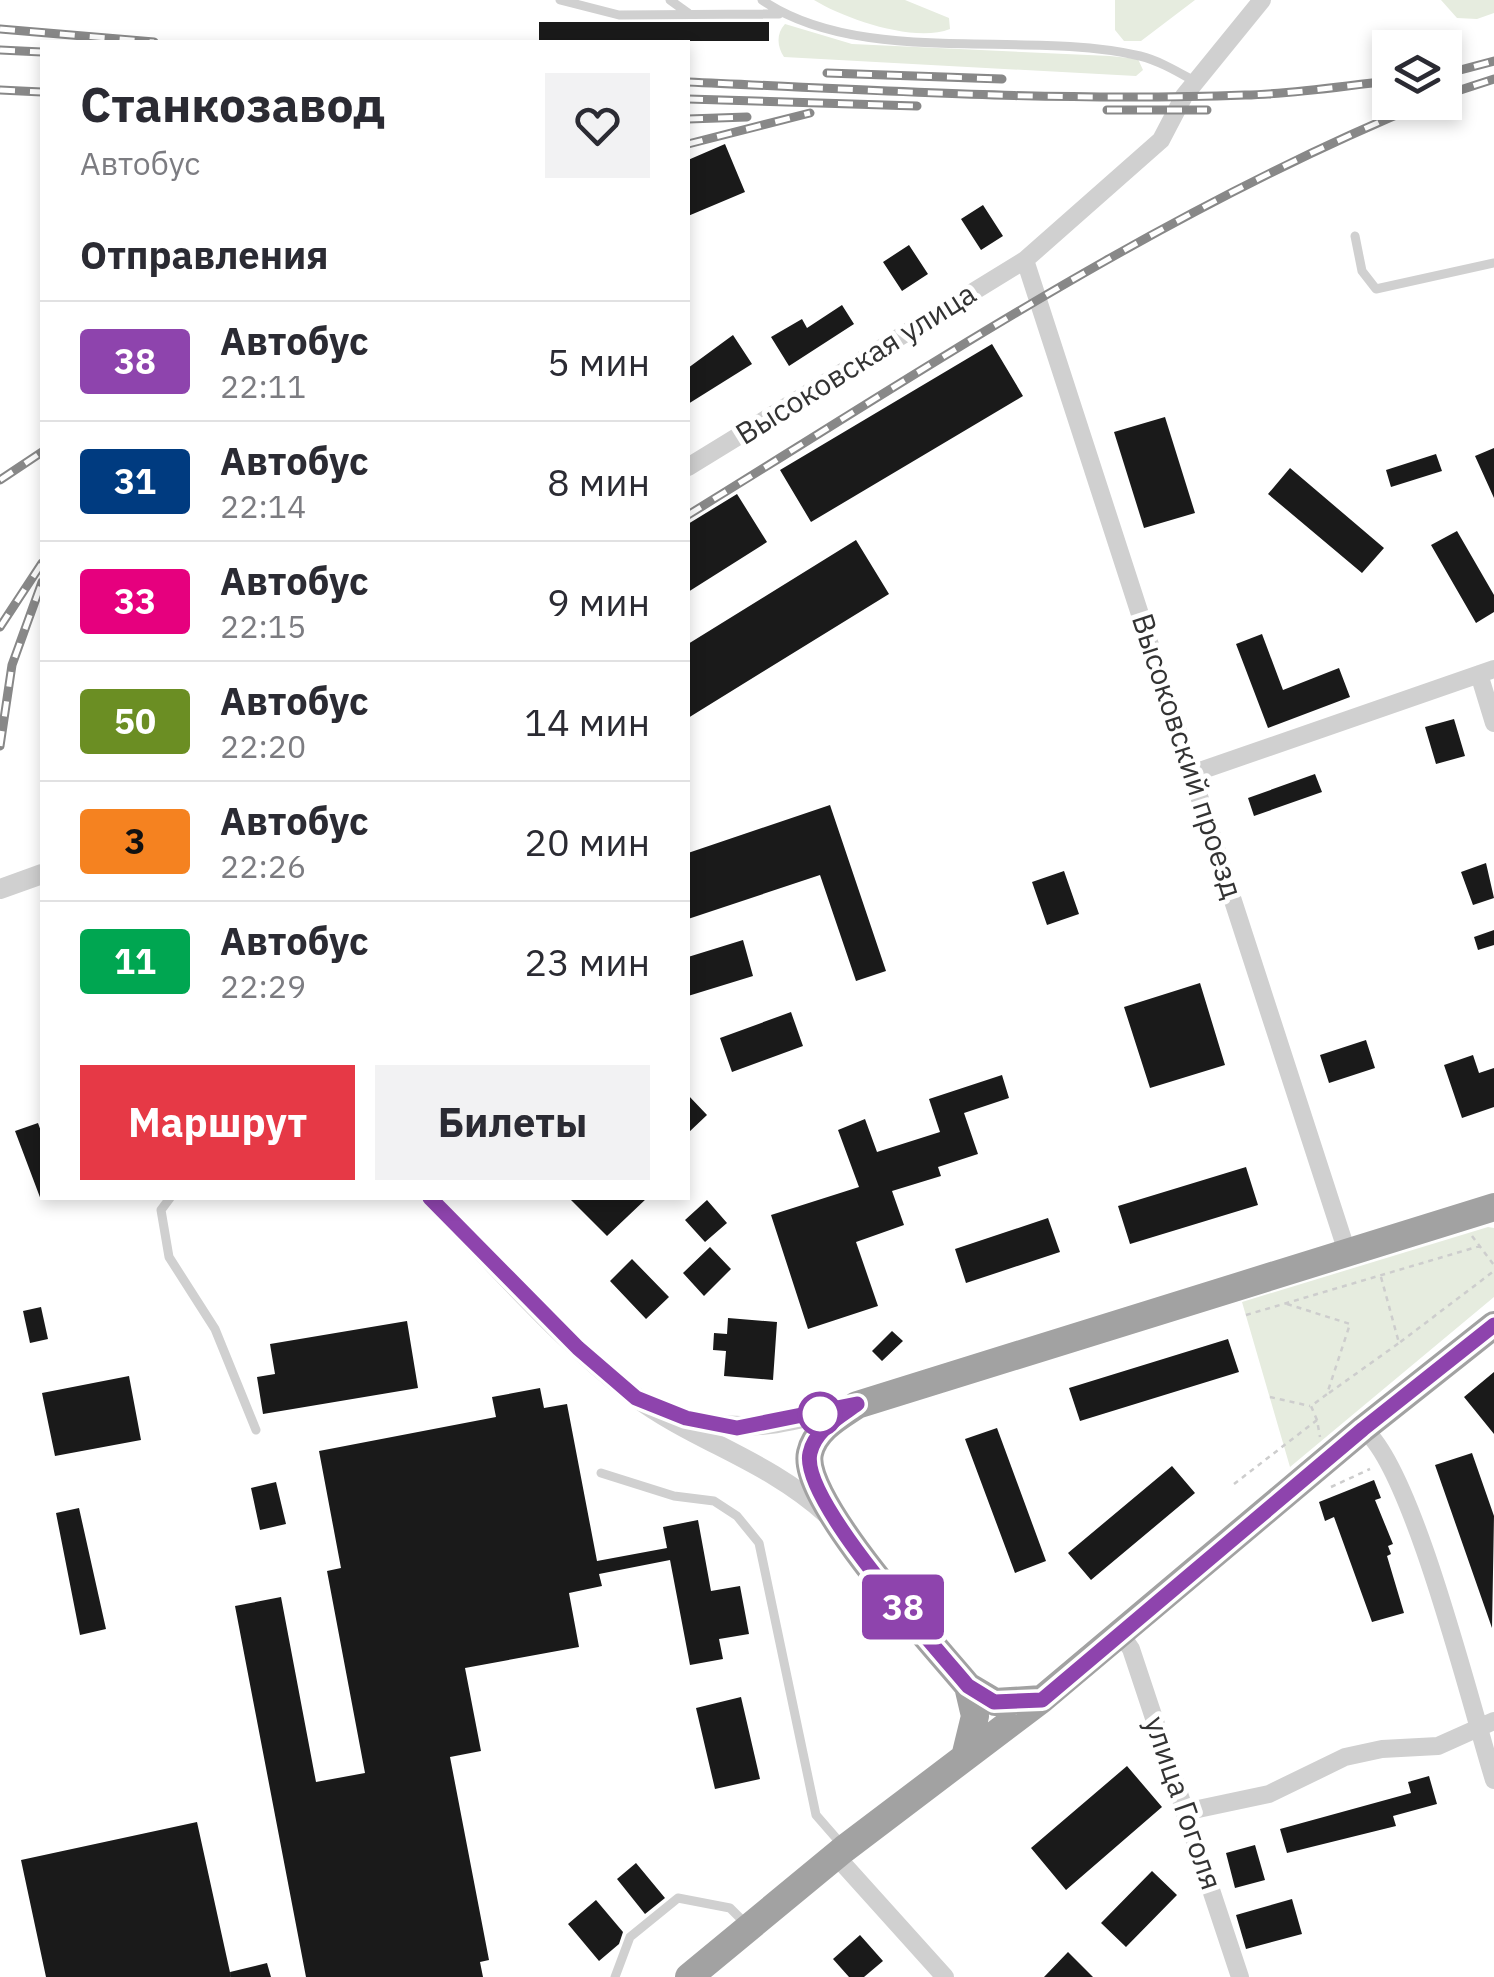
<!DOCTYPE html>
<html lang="ru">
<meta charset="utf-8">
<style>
body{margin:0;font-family:"IBM Plex Sans",sans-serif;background:#f2f2f3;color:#2b2b33;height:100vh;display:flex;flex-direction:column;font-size:38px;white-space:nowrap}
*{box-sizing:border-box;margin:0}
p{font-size:32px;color:#7c7c81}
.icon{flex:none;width:55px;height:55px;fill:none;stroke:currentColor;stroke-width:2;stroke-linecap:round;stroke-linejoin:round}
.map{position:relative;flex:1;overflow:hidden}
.sheet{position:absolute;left:40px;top:40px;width:650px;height:1160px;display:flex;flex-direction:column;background:#fff;border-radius:0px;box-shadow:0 5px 15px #0003}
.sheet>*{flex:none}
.badge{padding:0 20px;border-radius:8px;font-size:35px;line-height:65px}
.buttons{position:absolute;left:1372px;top:30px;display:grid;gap:20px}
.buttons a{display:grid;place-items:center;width:90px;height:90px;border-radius:0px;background:#fff;box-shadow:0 5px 15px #0003;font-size:50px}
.map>.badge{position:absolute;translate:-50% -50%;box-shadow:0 0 0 5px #fff}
h2{padding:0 40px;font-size:38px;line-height:90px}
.round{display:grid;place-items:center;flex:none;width:105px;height:105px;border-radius:0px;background:#f2f2f3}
.summary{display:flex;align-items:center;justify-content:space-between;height:170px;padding:0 40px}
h1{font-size:48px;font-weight:700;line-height:75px}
.action{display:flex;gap:20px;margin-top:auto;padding:20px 40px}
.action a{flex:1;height:115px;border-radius:0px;background:#e63946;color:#fff;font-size:40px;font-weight:700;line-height:115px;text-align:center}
.action a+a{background:#f2f2f3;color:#2b2b33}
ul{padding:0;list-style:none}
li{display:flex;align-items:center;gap:30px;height:120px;padding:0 40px;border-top:2px solid #e1e1e2}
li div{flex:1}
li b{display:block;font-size:38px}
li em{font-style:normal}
li .badge{min-width:110px;font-weight:700;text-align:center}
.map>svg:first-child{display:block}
.green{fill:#e6ecdf}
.building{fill:#1a1a1a}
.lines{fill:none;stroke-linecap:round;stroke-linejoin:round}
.path{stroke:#cdcdcd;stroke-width:2.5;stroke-dasharray:5 5;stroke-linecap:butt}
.service{stroke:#d0d0d0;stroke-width:9}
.minor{stroke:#d0d0d0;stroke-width:18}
.tertiary{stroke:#d0d0d0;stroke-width:20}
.trunk{stroke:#a2a2a2;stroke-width:28}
.rail-casing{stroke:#888;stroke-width:9}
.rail{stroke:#fff;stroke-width:5;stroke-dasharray:15;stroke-linecap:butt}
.line-casing{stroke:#fff;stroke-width:22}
.line{stroke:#8e44ad;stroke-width:15}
.stop-dot{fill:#fff;stroke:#8e44ad;stroke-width:5}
.labels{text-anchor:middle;stroke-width:10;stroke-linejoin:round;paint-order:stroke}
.street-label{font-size:30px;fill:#333;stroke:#fff}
</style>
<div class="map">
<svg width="1494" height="1977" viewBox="0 0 1494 1977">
<rect width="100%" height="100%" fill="#fff"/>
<path class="green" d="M814,0H905L949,18L950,29C914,43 845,19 814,0Z
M1115,0H1195L1141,41H1124L1115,30Z
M1441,0H1494V13L1477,19L1457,18Z
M785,24L852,44L1110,56L1138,59L1143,70L1136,76L784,57C777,46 776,34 785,24Z
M1488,1227L1494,1228V1297L1290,1467L1242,1302Z"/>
<path class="building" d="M539,22H769V41H539Z
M725,144L745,192L688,216V160Z
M983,205L1003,236L981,250L961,219Z
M909,245L928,274L902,291L883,262Z
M842,305L854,324L789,366L771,337L802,319L807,328Z
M733,335L752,364L688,404V368Z
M992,344L1023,396L811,522L780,470Z
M1165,417L1195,513L1144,528L1114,432Z
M1494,448V498L1475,456Z
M1436,454L1442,471L1391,487L1386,470Z
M1290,468L1384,548L1362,573L1268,494Z
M737,494L767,542L688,592V524Z
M1457,531L1494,595V612L1476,623L1431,545Z
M856,540L889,594L688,718V644Z
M1262,634L1283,690L1339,668L1350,697L1268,728L1236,644Z
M1454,719L1465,756L1436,764L1425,727Z
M1315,774L1322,792L1254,816L1248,798Z
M830,805L886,971L856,981L820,875L688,919V853Z
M1486,863L1494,898L1473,905L1461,872Z
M1064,871L1079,914L1047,925L1032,882Z
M1494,930V945L1478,950L1474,937Z
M743,940L753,976L688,996V957Z
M1200,983L1225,1065L1150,1088L1124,1007Z
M791,1012L803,1046L732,1072L720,1038Z
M1366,1040L1375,1068L1329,1083L1320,1055Z
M1473,1055L1479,1073L1494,1068V1107L1462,1118L1444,1065Z
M1002,1075L1009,1098L964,1113L978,1154L938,1167L941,1176L892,1191L904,1225L856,1242L878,1306L808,1329L771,1215L859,1187L838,1130L865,1119L877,1152L940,1132L929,1099Z
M688,1095L707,1115L688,1133Z
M38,1123L42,1134L41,1200L15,1131Z
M1246,1167L1258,1205L1130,1244L1118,1206Z
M569,1198H647L607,1236Z
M707,1200L727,1223L705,1242L685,1220Z
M1048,1218L1060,1252L966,1283L955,1249Z
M710,1247L731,1269L704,1296L683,1273Z
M632,1259L669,1297L646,1319L610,1281Z
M41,1307L48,1339L30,1343L23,1311Z
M728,1318L777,1322L773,1380L724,1376L726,1351L713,1350L714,1333L727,1334Z
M407,1321L418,1388L263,1414L257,1377L275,1374L270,1344Z
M892,1331L903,1341L882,1361L872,1351Z
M1228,1339L1239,1372L1080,1421L1069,1388Z
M1494,1372V1434L1464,1397Z
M129,1376L141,1440L55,1456L42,1393Z
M540,1388L544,1408L567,1404L597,1561L667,1548L663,1527L698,1520L711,1591L740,1586L749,1634L719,1639L723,1659L690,1665L670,1560L599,1574L602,1586L569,1593L579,1647L465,1668L481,1751L450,1757L489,1960L480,1962L483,1977H306L235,1606L281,1597L316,1782L365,1773L327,1571L341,1568L319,1451L496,1417L492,1397Z
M997,1428L1046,1561L1015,1573L965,1439Z
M1472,1453L1494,1516L1492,1628L1435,1465Z
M1172,1466L1195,1493L1091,1580L1068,1553Z
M1374,1480L1381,1498L1375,1500L1393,1544L1388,1546L1391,1554L1387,1556L1404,1613L1372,1622L1334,1517L1325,1521L1319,1502Z
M276,1482L286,1524L260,1530L251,1488Z
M79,1508L106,1629L80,1635L56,1513Z
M741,1697L760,1779L715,1789L696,1708Z
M1127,1766L1162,1807L1066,1890L1031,1848Z
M1429,1776L1437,1804L1393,1816L1396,1826L1287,1853L1280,1829L1411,1793L1408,1782Z
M197,1822L231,1977H46L21,1860Z
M1255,1845L1265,1880L1235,1888L1226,1853Z
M636,1863L665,1898L645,1914L617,1879Z
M1152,1871L1177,1895L1126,1947L1101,1923Z
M1292,1899L1302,1934L1246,1949L1236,1915Z
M596,1900L623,1932L619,1944L599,1961L568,1924Z
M860,1935L883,1961L864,1977H849L833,1959Z
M1068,1952L1093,1977H1044Z
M267,1963L271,1977H231L230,1972Z"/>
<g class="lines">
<path class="path" d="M1472,1236L1494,1265
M1381,1277L1399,1343L1494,1271
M1287,1304L1350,1324L1327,1394L1311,1406L1317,1420
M1246,1315L1480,1246
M1329,1393L1399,1343
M1270,1397L1310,1406
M1234,1484L1317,1420L1320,1437
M1331,1487L1370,1469"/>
<path class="service" d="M560,0L619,15L779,14
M670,0L688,13
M762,0C861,68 1026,29 1140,56C1160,61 1178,72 1196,82
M1355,236L1362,271L1376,289L1494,263
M170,1198L161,1210L169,1257L215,1329L256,1430
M601,1473L674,1496L714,1501L737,1516L759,1543L816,1815L843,1846
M615,1977L630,1937L678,1898L730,1908L748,1926"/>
<path class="minor" d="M1025,260L1347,1252
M688,467L1025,260L1161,140L1184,96L1262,0
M1479,674L1494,723
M1194,773L1494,669
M1363,1429C1412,1465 1472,1710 1494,1780
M1120,1633L1131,1649L1240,1977
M1184,1812L1269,1794L1345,1757L1382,1749L1438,1746L1494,1721
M836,1856L945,1977"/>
<path class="tertiary" d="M0,889L42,874
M430,1198C496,1264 558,1338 633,1395C695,1442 765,1458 828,1515
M694,1420C747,1434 794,1421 846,1407"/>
<path class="trunk" d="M1042,1699L995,1702L968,1686C935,1646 799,1499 810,1453C815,1430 839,1417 857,1405L1494,1207
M965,1757L975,1716L968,1686
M689,1977L844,1849L1042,1699L1363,1429L1494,1325"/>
<g class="rail-casing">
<path id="rail" d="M0,29L154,42
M0,50L42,52
M827,73L1002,79
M1445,74L1494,61
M688,82C873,90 1060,102 1245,95C1294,94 1342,86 1390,81
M0,90L42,92
M1445,95L1494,79
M688,99L917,106
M1107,110H1207
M688,119L747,117
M688,144L810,113
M0,480L42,452
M688,515C928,367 1165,209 1427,102
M0,627L42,563
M0,746L12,665L42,582"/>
</g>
<use href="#rail" class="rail"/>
</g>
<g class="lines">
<g class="line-casing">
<path id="line" d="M430,1198L578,1348L636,1398L686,1418L737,1428L857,1404C839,1417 815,1430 810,1453C799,1499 935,1646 968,1686L994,1702L1042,1700L1363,1429L1494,1325"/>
</g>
<use href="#line" class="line"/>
</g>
<circle class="stop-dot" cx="820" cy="1414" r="20"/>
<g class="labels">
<g class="street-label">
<text transform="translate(856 364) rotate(-32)" y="10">Высоковская улица</text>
<text transform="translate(1187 756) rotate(72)" y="10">Высоковский проезд</text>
<text transform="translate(1183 1803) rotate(71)" y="10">улица Гоголя</text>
</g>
</g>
</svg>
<div class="buttons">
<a><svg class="icon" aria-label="layers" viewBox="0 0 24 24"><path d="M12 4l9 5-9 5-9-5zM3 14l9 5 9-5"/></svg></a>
</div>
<b class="badge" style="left:903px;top:1607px;background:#8e44ad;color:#fff">38</b>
<section class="sheet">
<div class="summary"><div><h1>Станкозавод</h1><p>Автобус</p></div><a class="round"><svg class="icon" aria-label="heart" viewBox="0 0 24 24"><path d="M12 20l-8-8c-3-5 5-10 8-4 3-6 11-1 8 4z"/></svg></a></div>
<h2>Отправления</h2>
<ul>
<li><span class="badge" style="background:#8e44ad;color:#fff">38</span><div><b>Автобус</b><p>22:11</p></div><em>5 мин</em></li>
<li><span class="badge" style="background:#003b80;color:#fff">31</span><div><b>Автобус</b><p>22:14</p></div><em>8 мин</em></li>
<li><span class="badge" style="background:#e6007e;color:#fff">33</span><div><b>Автобус</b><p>22:15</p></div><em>9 мин</em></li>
<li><span class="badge" style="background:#6b8e23;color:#fff">50</span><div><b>Автобус</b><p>22:20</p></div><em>14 мин</em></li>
<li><span class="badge" style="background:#f58220;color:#111">3</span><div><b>Автобус</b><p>22:26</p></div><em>20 мин</em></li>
<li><span class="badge" style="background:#00a651;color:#fff">11</span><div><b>Автобус</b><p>22:29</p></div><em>23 мин</em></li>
</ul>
<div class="action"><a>Маршрут</a><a>Билеты</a></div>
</section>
</div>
